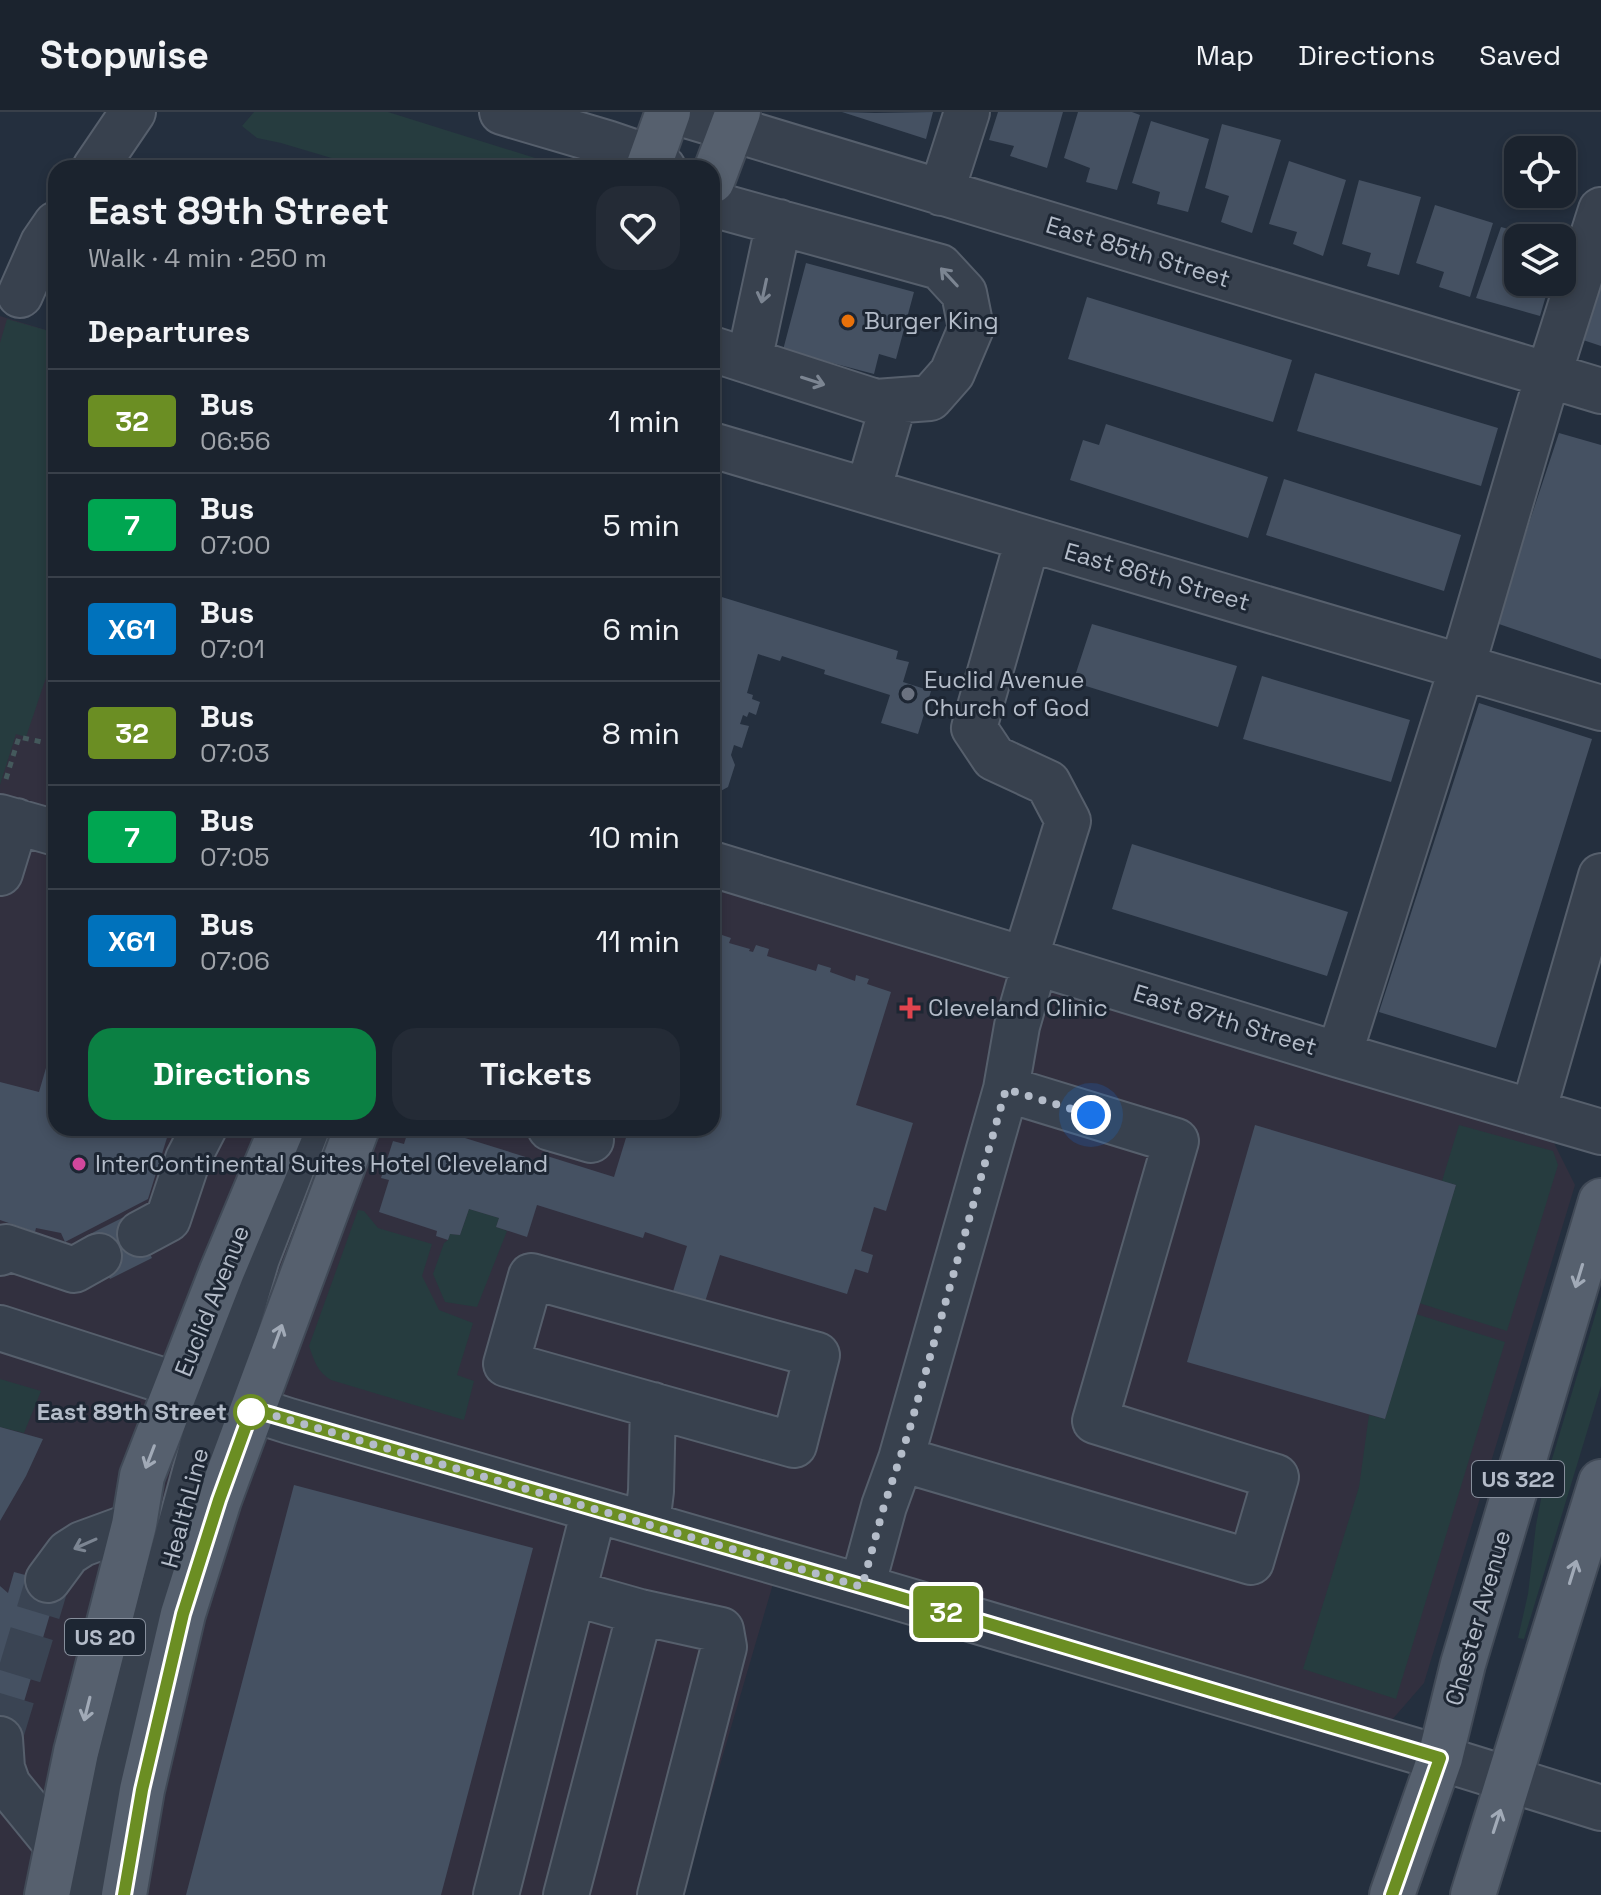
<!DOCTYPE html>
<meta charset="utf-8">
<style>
body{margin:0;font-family:"Space Grotesk",sans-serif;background:#242b36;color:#f1f3f6;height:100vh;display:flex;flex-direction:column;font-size:30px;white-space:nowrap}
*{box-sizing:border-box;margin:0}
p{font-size:26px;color:#a0a4aa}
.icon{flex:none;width:44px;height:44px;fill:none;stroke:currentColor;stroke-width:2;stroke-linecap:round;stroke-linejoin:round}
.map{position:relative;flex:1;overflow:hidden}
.panel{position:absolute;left:48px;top:48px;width:672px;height:976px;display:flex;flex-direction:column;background:#1b232e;border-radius:24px;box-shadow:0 4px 12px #0003,0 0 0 2px #39404a}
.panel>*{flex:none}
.badge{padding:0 16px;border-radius:6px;font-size:28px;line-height:52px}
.tools{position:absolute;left:1504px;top:24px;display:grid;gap:16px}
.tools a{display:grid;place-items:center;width:72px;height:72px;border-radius:16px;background:#1b232e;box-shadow:0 4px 12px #0003,0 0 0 2px #39404a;font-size:40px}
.you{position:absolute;width:40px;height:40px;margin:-20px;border:6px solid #fff;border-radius:50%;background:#1a73e8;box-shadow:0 0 0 12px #1a73e833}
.map>.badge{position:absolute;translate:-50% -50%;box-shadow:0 0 0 4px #fff}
h2{padding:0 40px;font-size:30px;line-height:72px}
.round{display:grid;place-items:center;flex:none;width:84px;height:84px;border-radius:24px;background:#242b36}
.headline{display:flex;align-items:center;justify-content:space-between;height:136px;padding:0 40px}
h1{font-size:38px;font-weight:700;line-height:60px}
.primary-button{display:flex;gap:16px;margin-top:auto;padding:16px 40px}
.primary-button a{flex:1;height:92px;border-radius:24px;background:#0b8043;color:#fff;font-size:32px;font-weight:700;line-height:92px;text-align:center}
.primary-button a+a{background:#242b36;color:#f1f3f6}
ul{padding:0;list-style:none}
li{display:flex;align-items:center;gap:24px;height:104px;padding:0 40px;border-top:2px solid #39404a}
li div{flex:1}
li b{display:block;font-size:30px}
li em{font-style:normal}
li .badge{min-width:88px;font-weight:700;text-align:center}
header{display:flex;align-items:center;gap:48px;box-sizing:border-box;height:112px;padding:0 40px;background:#1b232e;border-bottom:2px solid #39404a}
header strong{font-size:38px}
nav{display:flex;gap:44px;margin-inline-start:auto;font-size:28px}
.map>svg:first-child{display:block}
.medical{fill:#32303f}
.green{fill:#263c3f}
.building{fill:#455162}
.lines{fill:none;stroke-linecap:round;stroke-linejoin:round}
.minor-tunnel{stroke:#3a4453;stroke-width:44;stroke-dasharray:44 22;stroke-linecap:butt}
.minor-casing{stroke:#565f6c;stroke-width:48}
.major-casing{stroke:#414a57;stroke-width:48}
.path{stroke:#44595c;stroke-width:5;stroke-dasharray:6 6;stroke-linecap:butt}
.minor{stroke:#38414e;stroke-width:44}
.major{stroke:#56606e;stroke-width:44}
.oneway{stroke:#7c8592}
.oneway2{stroke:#a1aab7}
.line-casing{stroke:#fff;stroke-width:18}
.line{stroke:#6b8e23;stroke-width:12}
.walk{stroke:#b4bcc9;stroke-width:8;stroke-dasharray:0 14.4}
.food-dot{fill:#e8710a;stroke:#1d2633;stroke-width:3}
.worship-dot{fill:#6b7280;stroke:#1d2633;stroke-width:3}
.health-dot{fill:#e0444e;stroke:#1d2633;stroke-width:3}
.hotel-dot{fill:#d1479c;stroke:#1d2633;stroke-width:3}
.stop-dot{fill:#fff;stroke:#6b8e23;stroke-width:4}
.labels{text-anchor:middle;stroke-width:6;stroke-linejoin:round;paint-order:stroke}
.shield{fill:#1d2633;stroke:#878f9c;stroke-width:2}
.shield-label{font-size:22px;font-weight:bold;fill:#b4bcc9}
.street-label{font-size:24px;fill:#b4bcc9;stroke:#1d2633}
.poi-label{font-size:24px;fill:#b4bcc9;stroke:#1d2633;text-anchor:start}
.stop-label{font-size:24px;font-weight:bold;fill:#b4bcc9;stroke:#1d2633;text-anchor:end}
</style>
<header>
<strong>Stopwise</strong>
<nav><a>Map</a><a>Directions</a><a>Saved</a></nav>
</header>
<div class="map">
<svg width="1601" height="1783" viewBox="0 0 1601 1783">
<rect width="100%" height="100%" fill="#242f3e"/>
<path class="medical" d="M0,204L56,221V1016H712V777L1554,1031L1575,1073L1424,1571L1391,1609L785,1431L682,1783H0Z"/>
<path class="green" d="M254,0H388L567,56H365L281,31L257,26L242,14Z
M7,207L56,221V536L26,625L16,622L0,673V231Z
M1459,1013L1553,1039L1558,1053L1507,1219L1419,1191L1456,1073L1442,1069Z
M469,1097L499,1106L496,1115L507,1119L477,1195L445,1190L433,1162L444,1131L448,1128L450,1122L460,1123Z
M358,1098L364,1099L378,1116L432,1132L422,1164L439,1198L473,1211L457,1263L474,1269L464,1308L331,1268C317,1260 314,1248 309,1234Z
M1601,1184V1274L1524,1527L1518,1526L1528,1482L1536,1413L1543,1377Z
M1416,1202L1505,1230L1396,1587L1303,1557L1359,1375L1369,1303L1385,1307Z
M0,1267L41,1279L24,1321L0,1315Z"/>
<path class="building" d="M842,0L875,1L933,0L926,27Z
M998,0H1063L1047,56L1010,44L1014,34L989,28Z
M1078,0H1132L1140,3L1117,78L1086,70L1090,56L1064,46Z
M1151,9L1209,27L1188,100L1157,92L1160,80L1132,71Z
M1222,12L1281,28L1252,121L1221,110L1229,84L1205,76Z
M1289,49L1346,68L1323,144L1293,132L1297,120L1269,112Z
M1359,68L1421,85L1399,163L1367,154L1371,141L1342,132Z
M1435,93L1493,111L1470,185L1439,175L1444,160L1416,151Z
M1501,115L1538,125L1518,126V170H1550L1540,204L1476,186Z
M806,151L914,180L896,247L879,242L874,262L783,238Z
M1600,172H1601V234L1583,228Z
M1087,185L1292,248L1273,310L1068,247Z
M1315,261L1498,316L1481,374L1297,319Z
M1106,312L1268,365L1248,426L1070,368L1083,328L1099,333Z
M1559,321L1601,333V547L1496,511Z
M1284,367L1461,423L1444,479L1266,423Z
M712,482L898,539L896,547L909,550L903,570L931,579L918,622L881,611L890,583L824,562L825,558L782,544L780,549L758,542L747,581L753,583L752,587L760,590L756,603L749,600L747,605L743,603L740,612L749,614L742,636L734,633L731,643L735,653L728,675L717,681L712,679Z
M1092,512L1237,554L1218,615L1073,570Z
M1262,564L1410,608L1391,670L1243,627Z
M1479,591L1592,627L1496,936L1379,900Z
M1132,732L1348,800L1327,864L1112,797Z
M719,822L731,826L729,831L750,837L749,839L753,840L756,833L769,837L767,844L816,859L818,852L831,856L830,860L855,869L856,863L869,867L867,872L891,880L856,993L913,1011L886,1099L874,1095L861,1139L873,1143L868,1161L855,1157L847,1182L720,1143L703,1196L671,1186L687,1134L645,1120L643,1126L537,1093L527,1125L496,1115L499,1106L469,1097L460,1123L450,1122L448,1128L436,1124L437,1119L379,1100L389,1068L381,1066L393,1029L404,1032L409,1016H466L468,1017L465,1026L532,1047L529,1057L541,1061L547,1044L614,1065L629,1016H712V826L717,828Z
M55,925L56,1016H170L148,1087L65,1130L61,1121L36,1116L35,1120L0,1108V970L39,980Z
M1255,1013L1456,1073L1385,1307L1187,1250Z
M130,1102L152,1146L110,1167L88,1123Z
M0,1315L43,1327L26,1364L0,1409Z
M294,1373L533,1436L441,1783H186Z
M14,1460L59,1472L12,1630L0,1626V1474L8,1481Z"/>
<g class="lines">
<path class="minor-tunnel" d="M0,1627L48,1468"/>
<g class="minor-casing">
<path id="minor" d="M502,0L607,31L651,46L663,56
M676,0L1601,279
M95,56L133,0
M941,81L967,0
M712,92L940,155L964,181L971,216L952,261L930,286L876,290L712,237
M20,183L43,131L56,112
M749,249L779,110
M712,333L1601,596
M868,379L894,289
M0,705L56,721
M712,752L1339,943L1601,1020
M0,761L16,709
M1025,847L1068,709L1048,671L994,646L974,616L1028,427
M1339,943L1462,555L1540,290L1601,98
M1533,1000L1601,764
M550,1016L591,1028
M140,1122L168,1107L188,1047L204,1016
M0,1141L6,1135L74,1158L99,1144
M531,1164L817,1243L794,1333L506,1252Z
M0,1216L289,1309L862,1475L1440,1646L1601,1696
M901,1347L1006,977
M647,1412L651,1379L653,1293
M48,1468L68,1441L82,1432L134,1413
M862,1475L884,1394L901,1347L1251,1450L1276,1365L1095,1309L1176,1029L1006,977L1017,914L1035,851
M573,1481L640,1500L721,1518L724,1535L660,1783
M0,1627L2,1656L8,1673L57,1733
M84,1783L102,1722L135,1579L215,1287L257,1146L307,1016
M496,1783L594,1398
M566,1783L640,1500"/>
</g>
<g class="major-casing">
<path id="major" d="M648,56L668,0
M712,69L738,0
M47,1783L76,1640L134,1413L142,1364L222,1159L282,1016
M124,1783L142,1678L183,1502L219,1388L357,1016
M1392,1783L1440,1646L1463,1552L1601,1089
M1473,1783L1601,1370"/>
</g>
<path class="path" d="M6,667L19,625L51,632L56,615"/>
<use href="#minor" class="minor"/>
<use href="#major" class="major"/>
</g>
<defs><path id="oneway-shaft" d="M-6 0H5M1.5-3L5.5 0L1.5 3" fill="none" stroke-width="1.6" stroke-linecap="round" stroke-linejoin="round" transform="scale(2)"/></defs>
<g class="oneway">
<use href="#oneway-shaft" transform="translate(949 165) rotate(-133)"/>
<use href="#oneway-shaft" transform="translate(764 179) rotate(102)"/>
<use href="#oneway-shaft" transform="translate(813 269) rotate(18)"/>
<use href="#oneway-shaft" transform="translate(85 1432) rotate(156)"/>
</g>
<g class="oneway2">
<use href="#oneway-shaft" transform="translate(1579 1164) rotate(107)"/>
<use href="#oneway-shaft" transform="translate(278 1224) rotate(-70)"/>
<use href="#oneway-shaft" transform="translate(150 1345) rotate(111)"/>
<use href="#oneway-shaft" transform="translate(1573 1460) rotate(-73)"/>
<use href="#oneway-shaft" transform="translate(87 1597) rotate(104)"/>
<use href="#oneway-shaft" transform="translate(1497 1709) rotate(-72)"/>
</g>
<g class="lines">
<g class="line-casing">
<path id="line" d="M124,1783L142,1678L183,1502L219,1388L252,1297L892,1483L1440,1646L1392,1783"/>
</g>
<use href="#line" class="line"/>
<path class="walk" d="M251,1300L252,1297L862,1475L884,1394L909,1319L1006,977L1091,1003"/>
</g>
<circle class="food-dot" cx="848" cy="209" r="8"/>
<circle class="worship-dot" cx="908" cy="582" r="8"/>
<path class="health-dot" d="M906 884h8v8h8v8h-8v8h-8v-8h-8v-8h8z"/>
<circle class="hotel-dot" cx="79" cy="1052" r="8"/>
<circle class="stop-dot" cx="251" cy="1300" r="16"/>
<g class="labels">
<g class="shield">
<rect x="1472" y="1349" width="92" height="36" rx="6"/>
<rect x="65" y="1507" width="80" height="36" rx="6"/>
</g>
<g class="shield-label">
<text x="1518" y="1375">US 322</text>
<text x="105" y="1533">US 20</text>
</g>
<g class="street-label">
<text transform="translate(1138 140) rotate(17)" y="8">East 85th Street</text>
<text transform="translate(1157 465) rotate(16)" y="8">East 86th Street</text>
<text transform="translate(1225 908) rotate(17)" y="8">East 87th Street</text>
<text transform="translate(212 1189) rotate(-68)" y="8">Euclid Avenue</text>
<text transform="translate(185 1396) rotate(-75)" y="8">HealthLine</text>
<text transform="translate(1478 1506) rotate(-74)" y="8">Chester Avenue</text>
</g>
<g class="poi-label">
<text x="864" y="217">Burger King</text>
<text x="924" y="576">Euclid Avenue<tspan x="924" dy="28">Church of God</tspan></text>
<text x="928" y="904">Cleveland Clinic</text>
<text x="95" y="1060">InterContinental Suites Hotel Cleveland</text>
</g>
<g class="stop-label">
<text x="227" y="1308">East 89th Street</text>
</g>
</g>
</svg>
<div class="tools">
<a><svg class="icon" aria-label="locate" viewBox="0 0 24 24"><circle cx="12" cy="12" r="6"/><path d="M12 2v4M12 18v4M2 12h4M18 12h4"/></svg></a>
<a><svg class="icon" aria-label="layers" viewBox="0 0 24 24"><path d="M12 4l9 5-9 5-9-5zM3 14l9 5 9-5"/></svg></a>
</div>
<div class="you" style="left:1091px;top:1003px"></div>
<b class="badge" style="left:946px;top:1500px;background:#6b8e23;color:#fff">32</b>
<section class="panel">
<div class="headline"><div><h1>East 89th Street</h1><p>Walk · 4 min · 250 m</p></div><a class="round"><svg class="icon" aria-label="heart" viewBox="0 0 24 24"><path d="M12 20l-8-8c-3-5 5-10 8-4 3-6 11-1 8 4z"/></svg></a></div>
<h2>Departures</h2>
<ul>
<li><span class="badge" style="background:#6b8e23;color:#fff">32</span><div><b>Bus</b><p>06:56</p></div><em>1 min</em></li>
<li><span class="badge" style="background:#00a651;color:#fff">7</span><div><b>Bus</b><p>07:00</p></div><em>5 min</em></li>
<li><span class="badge" style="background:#0072bc;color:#fff">X61</span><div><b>Bus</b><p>07:01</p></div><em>6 min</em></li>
<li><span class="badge" style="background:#6b8e23;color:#fff">32</span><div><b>Bus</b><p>07:03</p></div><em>8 min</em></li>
<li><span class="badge" style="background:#00a651;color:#fff">7</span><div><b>Bus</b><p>07:05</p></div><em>10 min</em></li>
<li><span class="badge" style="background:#0072bc;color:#fff">X61</span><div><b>Bus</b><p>07:06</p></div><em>11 min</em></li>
</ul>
<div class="primary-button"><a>Directions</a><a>Tickets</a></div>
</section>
</div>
